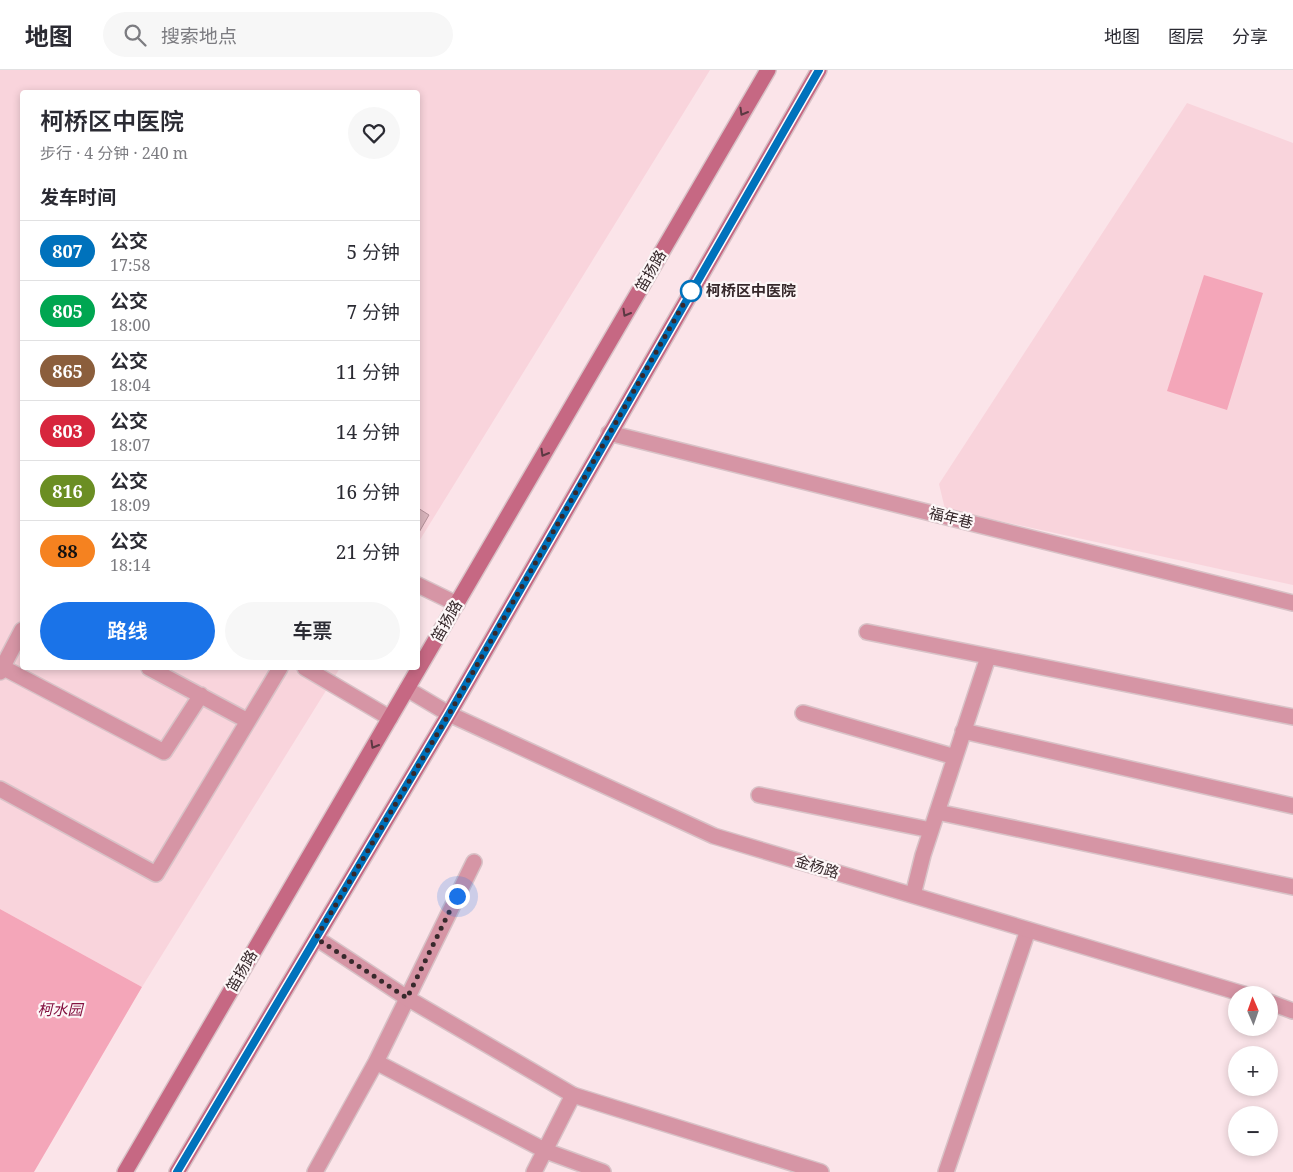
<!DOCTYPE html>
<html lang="zh">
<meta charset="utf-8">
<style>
body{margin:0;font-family:"Noto Serif","Noto Sans SC",serif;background:#f7f7f7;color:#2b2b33;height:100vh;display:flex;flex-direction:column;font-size:19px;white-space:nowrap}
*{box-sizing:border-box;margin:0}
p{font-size:16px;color:#7c7c81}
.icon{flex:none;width:28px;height:28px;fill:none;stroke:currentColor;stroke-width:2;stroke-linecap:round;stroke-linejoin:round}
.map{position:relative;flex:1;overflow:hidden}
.drawer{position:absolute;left:20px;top:20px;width:400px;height:580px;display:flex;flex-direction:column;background:#fff;border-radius:5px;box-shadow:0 2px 8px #0003}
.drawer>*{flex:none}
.badge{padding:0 10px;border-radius:16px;font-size:18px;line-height:32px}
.needle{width:32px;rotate:358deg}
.buttons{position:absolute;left:1228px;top:916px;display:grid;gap:10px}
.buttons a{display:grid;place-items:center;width:50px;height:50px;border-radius:50%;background:#fff;box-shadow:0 2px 8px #0003;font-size:25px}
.you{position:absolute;width:25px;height:25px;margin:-12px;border:4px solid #fff;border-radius:50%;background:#1a73e8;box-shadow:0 0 0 8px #1a73e833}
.map>.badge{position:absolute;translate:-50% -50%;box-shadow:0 0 0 2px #fff}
h2{padding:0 20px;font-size:19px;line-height:45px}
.round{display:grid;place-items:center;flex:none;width:52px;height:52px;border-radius:26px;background:#f7f7f7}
.overview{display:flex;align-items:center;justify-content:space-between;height:85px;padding:0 20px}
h1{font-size:24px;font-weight:600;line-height:38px}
.action{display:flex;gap:10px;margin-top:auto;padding:10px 20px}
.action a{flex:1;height:58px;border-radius:30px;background:#1a73e8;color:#fff;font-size:20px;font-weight:600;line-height:58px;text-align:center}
.action a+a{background:#f7f7f7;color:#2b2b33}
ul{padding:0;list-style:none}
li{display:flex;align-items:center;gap:15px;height:60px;padding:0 20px;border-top:1px solid #e1e1e2}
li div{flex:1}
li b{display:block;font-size:19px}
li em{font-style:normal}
li .badge{min-width:55px;font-weight:700;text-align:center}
header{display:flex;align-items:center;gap:30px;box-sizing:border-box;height:70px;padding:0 25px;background:#fff;border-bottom:1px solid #e1e1e2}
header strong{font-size:24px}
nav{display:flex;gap:28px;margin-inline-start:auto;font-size:18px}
.search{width:350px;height:45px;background:#f7f7f7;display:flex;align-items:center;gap:12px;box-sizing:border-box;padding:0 18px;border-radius:28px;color:#7c7c81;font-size:19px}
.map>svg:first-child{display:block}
.built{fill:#f9d4dc}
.green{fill:#f4a6b9}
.building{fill:#d9b5bd;stroke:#b5929a}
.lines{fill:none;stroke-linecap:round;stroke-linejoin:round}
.lane-casing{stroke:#d8c2c7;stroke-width:18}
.street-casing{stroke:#d8c2c7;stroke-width:18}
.secondary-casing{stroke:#d8c2c7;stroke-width:18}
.lane{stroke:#d695a5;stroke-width:15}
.street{stroke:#d695a5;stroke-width:15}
.secondary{stroke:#c66883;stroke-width:15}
.oneway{stroke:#5b3942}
.line-casing{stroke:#fff;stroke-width:11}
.line{stroke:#0072bc;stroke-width:8}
.walk{stroke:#37292c;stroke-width:5;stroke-dasharray:0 9}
.stop-dot{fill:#fff;stroke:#0072bc;stroke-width:2.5}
.labels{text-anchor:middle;stroke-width:4.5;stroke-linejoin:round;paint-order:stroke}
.street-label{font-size:15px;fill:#37292c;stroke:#fdf6f7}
.stop-label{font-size:15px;font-weight:bold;fill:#37292c;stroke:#fdf6f7;text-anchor:start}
.park-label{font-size:15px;font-style:italic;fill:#851241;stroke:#fdf6f7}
</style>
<header>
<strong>地图</strong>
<div class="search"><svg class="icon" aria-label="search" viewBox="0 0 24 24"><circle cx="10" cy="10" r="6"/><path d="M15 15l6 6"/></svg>搜索地点</div>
<nav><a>地图</a><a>图层</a><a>分享</a></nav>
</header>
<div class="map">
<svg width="1293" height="1102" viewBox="0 0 1293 1102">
<rect width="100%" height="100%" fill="#fbe4e9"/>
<path class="built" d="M0,0H710L418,473V22H22V598H340L142,917L0,839Z
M1187,33L1293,73V515L945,439L939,414Z"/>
<path class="green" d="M1204,205L1263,223L1227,340L1167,321Z
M0,839L142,917L34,1102H0Z"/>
<path class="building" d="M418,438L429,445L418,464Z"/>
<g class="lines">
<g class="lane-casing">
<path id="lane" d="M418,515L457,534
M2,597L164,682L201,625
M149,598L248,651
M305,598L390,648
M0,602L22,560
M0,719L156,804L280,598
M376,992L546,1081L603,1102
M315,1102L376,992L474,792
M534,1102L573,1025
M946,1102L1028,860"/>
</g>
<g class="street-casing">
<path id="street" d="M609,363L1293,533
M867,562L1293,647
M407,619L449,644L714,766L1247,925
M803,643L955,687
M963,661L1293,736
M759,725L931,760
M937,742L1293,817
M913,825L923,785L988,587
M316,868L407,928L573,1025L821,1102
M1269,932L1293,941"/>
</g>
<g class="secondary-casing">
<path id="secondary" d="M125,1102L768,0
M177,1102L449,644L819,0"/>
</g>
<use href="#lane" class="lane"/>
<use href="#street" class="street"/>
<use href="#secondary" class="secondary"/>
</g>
<defs><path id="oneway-chevron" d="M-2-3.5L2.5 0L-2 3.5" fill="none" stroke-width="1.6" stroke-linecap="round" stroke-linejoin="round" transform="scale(1.25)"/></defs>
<g class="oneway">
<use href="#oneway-chevron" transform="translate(743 42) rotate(120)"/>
<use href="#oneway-chevron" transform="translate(626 243) rotate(120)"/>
<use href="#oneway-chevron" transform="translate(544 383) rotate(120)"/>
<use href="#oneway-chevron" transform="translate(374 675) rotate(120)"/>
</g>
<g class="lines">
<g class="line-casing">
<path id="line" d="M177,1102L449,644L819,0"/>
</g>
<use href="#line" class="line"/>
<path class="walk" d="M457,826L407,928L316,868L449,644L691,221"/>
</g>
<circle class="stop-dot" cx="691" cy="221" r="10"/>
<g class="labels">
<g class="street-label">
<text transform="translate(651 201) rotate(-60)" y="5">笛扬路</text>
<text transform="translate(951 448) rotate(14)" y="5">福年巷</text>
<text transform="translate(447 551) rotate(-60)" y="5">笛扬路</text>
<text transform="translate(817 797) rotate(17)" y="5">金杨路</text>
<text transform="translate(242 901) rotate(-60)" y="5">笛扬路</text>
</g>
<g class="stop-label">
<text x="706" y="226">柯桥区中医院</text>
</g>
<g class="park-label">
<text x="60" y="945">柯水园</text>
</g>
</g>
</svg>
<div class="buttons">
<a><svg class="needle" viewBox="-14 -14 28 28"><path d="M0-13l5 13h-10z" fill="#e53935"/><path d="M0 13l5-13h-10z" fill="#7c7c81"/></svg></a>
<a>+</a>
<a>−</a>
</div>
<div class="you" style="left:457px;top:826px"></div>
<section class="drawer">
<div class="overview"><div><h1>柯桥区中医院</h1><p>步行 · 4 分钟 · 240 m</p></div><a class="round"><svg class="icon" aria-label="heart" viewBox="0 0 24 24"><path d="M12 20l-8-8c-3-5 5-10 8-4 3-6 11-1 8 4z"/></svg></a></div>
<h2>发车时间</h2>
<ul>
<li><span class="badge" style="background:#0072bc;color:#fff">807</span><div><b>公交</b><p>17:58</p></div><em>5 分钟</em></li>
<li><span class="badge" style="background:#00a651;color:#fff">805</span><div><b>公交</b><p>18:00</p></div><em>7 分钟</em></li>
<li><span class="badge" style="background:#8b5e3c;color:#fff">865</span><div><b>公交</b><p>18:04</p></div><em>11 分钟</em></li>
<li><span class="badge" style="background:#d7263d;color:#fff">803</span><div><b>公交</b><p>18:07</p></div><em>14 分钟</em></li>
<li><span class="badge" style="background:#6b8e23;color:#fff">816</span><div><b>公交</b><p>18:09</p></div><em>16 分钟</em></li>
<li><span class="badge" style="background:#f58220;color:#111">88</span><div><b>公交</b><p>18:14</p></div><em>21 分钟</em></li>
</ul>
<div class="action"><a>路线</a><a>车票</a></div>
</section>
</div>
